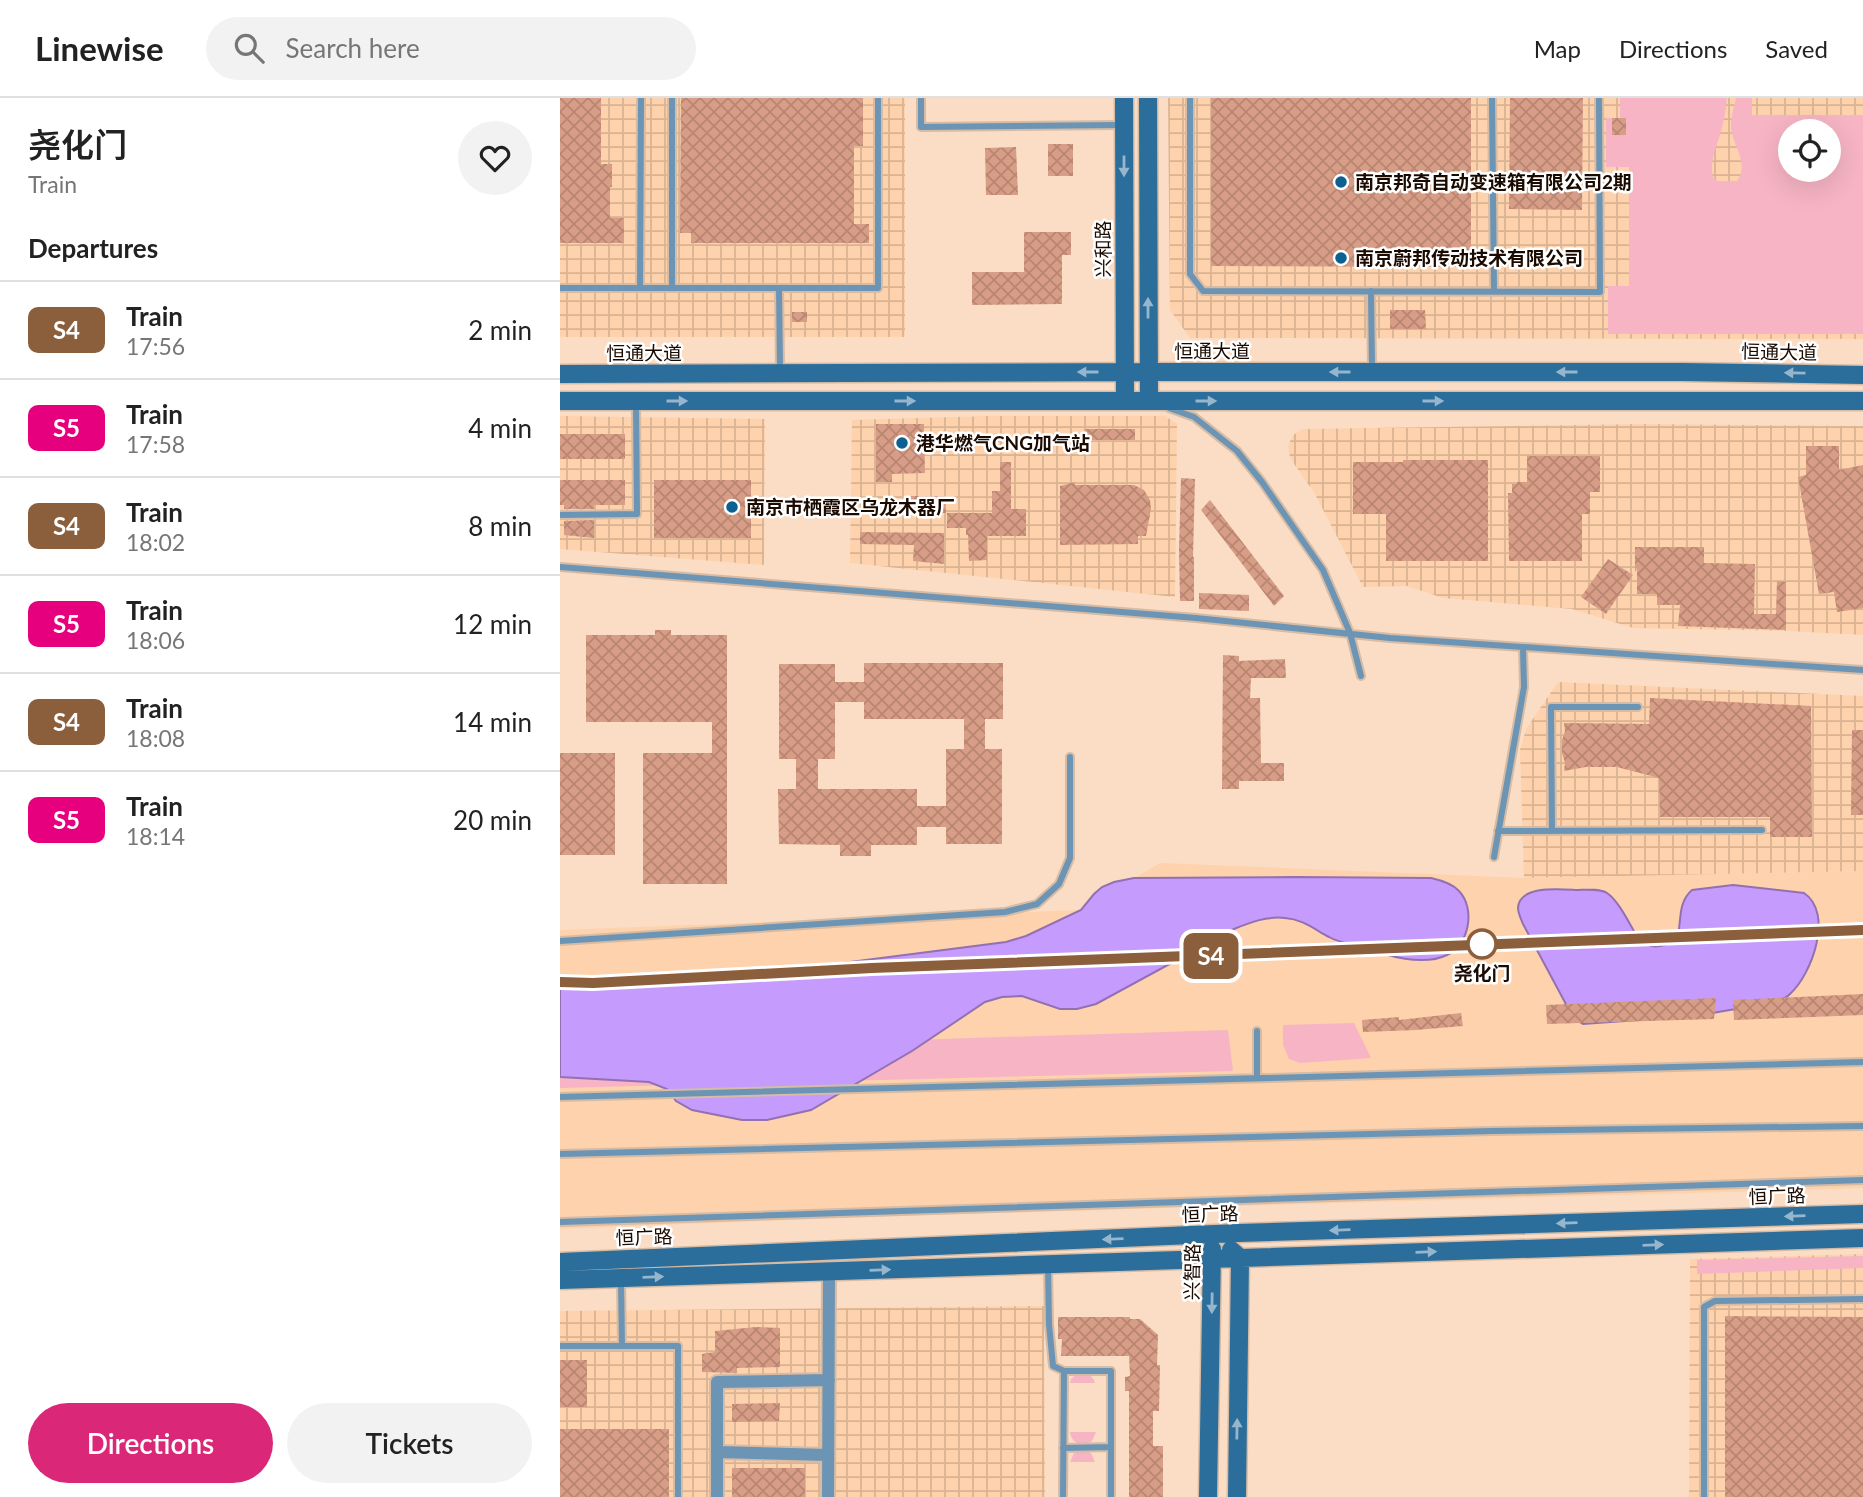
<!DOCTYPE html>
<meta charset="utf-8">
<style>
body{margin:0;font-family:Lato,"Noto Sans SC",sans-serif;background:#f2f2f2;color:#222;height:100vh;display:flex;flex-direction:column;font-size:26px;white-space:nowrap}
*{box-sizing:border-box;margin:0}
p{font-size:23px;color:#767676}
.icon{flex:none;width:38px;height:38px;fill:none;stroke:currentColor;stroke-width:2;stroke-linecap:round;stroke-linejoin:round}
.map{position:relative;flex:1;overflow:hidden}
.side{display:flex;flex-direction:column;background:#fff;width:560px}
.side>*{flex:none}
.badge{padding:0 14px;border-radius:10px;font-size:24px;line-height:46px}
.tools{position:absolute;left:1218px;top:21px;display:grid;gap:14px}
.tools a{display:grid;place-items:center;width:63px;height:63px;border-radius:50%;background:#fff;box-shadow:0 7px 28px #0002;font-size:35px}
.map>.badge{position:absolute;translate:-50% -50%;box-shadow:0 0 0 4px #fff}
h2{padding:0 28px;font-size:26px;line-height:63px}
.round{display:grid;place-items:center;flex:none;width:74px;height:74px;border-radius:37px;background:#f2f2f2}
.head{display:flex;align-items:center;justify-content:space-between;height:119px;padding:0 28px}
h1{font-size:33px;font-weight:600;line-height:52px}
.primary-button{display:flex;gap:14px;margin-top:auto;padding:14px 28px}
.primary-button a{flex:1;height:80px;border-radius:42px;background:#db2777;color:#fff;font-size:28px;font-weight:600;line-height:80px;text-align:center}
.primary-button a+a{background:#f2f2f2;color:#222}
ul{padding:0;list-style:none}
li{display:flex;align-items:center;gap:21px;height:98px;padding:0 28px;border-top:2px solid #e0e0e0}
li div{flex:1}
li b{display:block;font-size:26px}
li em{font-style:normal}
li .badge{min-width:77px;font-weight:700;text-align:center}
header{display:flex;align-items:center;gap:42px;box-sizing:border-box;height:98px;padding:0 35px;background:#fff;border-bottom:2px solid #e0e0e0}
header strong{font-size:33px}
nav{display:flex;gap:38px;margin-inline-start:auto;font-size:24px}
.search{width:490px;height:63px;background:#f2f2f2;display:flex;align-items:center;gap:18px;box-sizing:border-box;padding:0 24px;border-radius:38px;color:#767676;font-size:26px}
main{display:flex;flex:1;min-height:0}
.map>svg:first-child{display:block}
.built{fill:#fed2ac}
.industrial{fill:url(#industrial-grid);fill-rule:evenodd}
.green{fill:#f6b4c4;fill-rule:evenodd}
.water{fill:#c59bfe;stroke:#9270b2;stroke-width:2}
.building{fill:url(#building-cross-hatch);fill-rule:evenodd}
.lines{fill:none;stroke-linecap:round;stroke-linejoin:round}
.lane-casing{stroke:#d6bba5;stroke-width:10}
.street-casing{stroke:#d6bba5;stroke-width:16}
.secondary-casing{stroke:#d6bba5;stroke-width:21}
.lane{stroke:#6c94b4;stroke-width:6}
.street{stroke:#6c94b4;stroke-width:12}
.secondary{stroke:#2b6d9b;stroke-width:18}
.rail-casing{stroke:#4d3a2d;stroke-width:7}
.rail{stroke:#fff;stroke-width:4.5;stroke-dasharray:13;stroke-linecap:butt}
.oneway{fill:#95b6cd}
.line-casing{stroke:#fff;stroke-width:16}
.line{stroke:#8b5e3c;stroke-width:10}
.poi-dot{fill:#0d6192;stroke:#fff;stroke-width:2.5}
.stop-dot{fill:#fff;stroke:#8b5e3c;stroke-width:3.5}
.labels{text-anchor:middle;stroke-width:5;stroke-linejoin:round;paint-order:stroke}
.poi-label{font-size:19px;font-weight:bold;fill:#1a0a00;stroke:#fff;text-anchor:start}
.street-label{font-size:19px;fill:#1a0a00;stroke:#fff}
.stop-label{font-size:19px;font-weight:bold;fill:#1a0a00;stroke:#fff}
</style>
<header>
<strong>Linewise</strong>
<div class="search"><svg class="icon" aria-label="search" viewBox="0 0 24 24"><circle cx="10" cy="10" r="6"/><path d="M15 15l6 6"/></svg>Search here</div>
<nav><a>Map</a><a>Directions</a><a>Saved</a></nav>
</header>
<main>
<section class="side">
<div class="head"><div><h1>尧化门</h1><p>Train</p></div><a class="round"><svg class="icon" aria-label="heart" viewBox="0 0 24 24"><path d="M12 20l-8-8c-3-5 5-10 8-4 3-6 11-1 8 4z"/></svg></a></div>
<h2>Departures</h2>
<ul>
<li><span class="badge" style="background:#8b5e3c;color:#fff">S4</span><div><b>Train</b><p>17:56</p></div><em>2 min</em></li>
<li><span class="badge" style="background:#e6007e;color:#fff">S5</span><div><b>Train</b><p>17:58</p></div><em>4 min</em></li>
<li><span class="badge" style="background:#8b5e3c;color:#fff">S4</span><div><b>Train</b><p>18:02</p></div><em>8 min</em></li>
<li><span class="badge" style="background:#e6007e;color:#fff">S5</span><div><b>Train</b><p>18:06</p></div><em>12 min</em></li>
<li><span class="badge" style="background:#8b5e3c;color:#fff">S4</span><div><b>Train</b><p>18:08</p></div><em>14 min</em></li>
<li><span class="badge" style="background:#e6007e;color:#fff">S5</span><div><b>Train</b><p>18:14</p></div><em>20 min</em></li>
</ul>
<div class="primary-button"><a>Directions</a><a>Tickets</a></div>
</section>
<div class="map">
<svg width="1303" height="1399" viewBox="0 0 1303 1399">
<defs>
<pattern id="industrial-grid" width="8" height="8" patternUnits="userSpaceOnUse" patternTransform="scale(1.75)"><rect width="8" height="8" fill="#fed2ac"/><path d="M0 4h8M4 0v8" fill="none" stroke="#d9b392"/></pattern>
<pattern id="building-cross-hatch" width="8" height="8" patternUnits="userSpaceOnUse" patternTransform="scale(1.75)"><rect width="8" height="8" fill="#d89d86"/><path d="M0 0l8 8M0 8l8-8" fill="none" stroke="#b98672"/></pattern>
</defs>
<rect width="100%" height="100%" fill="#faddc4"/>
<path class="built" d="M600,765L964,780L1303,773V1090L332,1118L0,1131V832L521,812Z"/>
<path class="industrial" d="M0,0H345V239H0Z
M608,0H1303V241L630,240L610,212ZM1230,33H1269V72H1230Z
M0,318L205,321L204,467L0,451Z
M430,318H605L617,326L615,499L290,465L292,322Z
M1080,326L1303,328V537L1228,533L1073,530L1012,511L883,500L847,488L803,489L755,396L730,360L728,348L733,337L743,331Z
M998,584L1303,598V773L964,780L960,652L966,631Z
M1303,1156V1399H1129L1130,1161Z
M484,1208L485,1399H0V1213Z"/>
<path class="green" d="M1060,0H1167C1166,10 1165,19 1162,29C1158,47 1149,61 1153,80L1158,83H1177C1190,65 1172,47 1171,29C1171,19 1174,9 1176,0H1192V17H1303V236H1048V188H1069V69H1046V20H1060ZM1230,33H1269V72H1230Z
M794,925L811,960L740,965L729,961L723,947V927Z
M668,932L673,973L0,990V953Z
M1303,1158V1170L1137,1176V1162Z
M518,1275C527,1276 532,1276 535,1285H510L511,1281Z
M510,1334H536L532,1343L524,1347C516,1346 511,1342 510,1334Z
M523,1352L531,1355L535,1364H510L514,1355Z"/>
<path class="water" d="M736,779L871,780C880,782 892,785 899,793C916,811 909,847 887,857C860,870 820,855 794,847C785,845 776,843 769,839C754,831 742,821 725,820C707,818 691,824 674,831L536,906L517,911H500L462,898L442,899L425,904L352,953L251,1012L207,1022H182L132,1012L116,1003L107,991L89,984L0,979V883L117,881L251,869L446,844L466,838L521,812L534,796L542,789L554,784L574,780Z
M1173,787L1244,795C1274,815 1252,876 1230,896C1226,900 1221,902 1216,904L1135,918L1023,926L1017,922L1008,910L963,826C961,821 958,815 958,810C959,787 1000,791 1015,792C1025,792 1039,790 1047,795C1059,803 1070,827 1078,840C1089,852 1104,850 1117,841C1122,824 1117,805 1132,792Z"/>
<path class="building" d="M0,0H41V66H52V89H50V120H64V145H0Z
M121,0H303V48H294V126H309V145H131V135H120Z
M651,0H911V169L651,168Z
M950,0H1023L1022,112L949,111Z
M1052,20H1066V37H1052Z
M488,46H513V78H488Z
M456,49L458,97H426L425,50Z
M464,134H511V157H502V206L412,207V174H464Z
M830,212H865L866,231H830Z
M232,214H247V224H232Z
M316,326H364L365,375L332,376V384H316Z
M525,331H575V342H525Z
M0,336H65V361H0Z
M1246,348H1279V372L1303,367V510L1277,514L1274,494L1259,496L1238,379L1246,377Z
M967,358H1040V394H1030V416H1022V463H949L948,395H952V386H957V384H967Z
M843,362H928V463H826V416H793V364H843Z
M440,364H451V411H466V438H427V462L409,463L408,437H406V430H387V415H432V393H440Z
M621,380L635,381L633,459H634V503H620L619,452Z
M0,382H65V407H34V411H4V407H0Z
M94,382H191V440H94Z
M515,384V387H574L584,392L590,402L591,411L586,438H578V446L500,447V388Z
M345,398H385L386,415H346Z
M650,402L724,498L714,508L641,412Z
M34,422V440L4,437V423Z
M300,434L384,435V466L353,463L354,447L300,446Z
M1075,449H1144V465L1195,466L1194,516H1216L1217,483L1226,484V532L1118,528L1120,507H1097V496H1077V470L1075,474Z
M1048,461L1073,477L1046,516L1021,499Z
M639,495L689,497V513L639,511Z
M95,532H111V537H167V786H83V655H152V624H26V537H95Z
M663,557L679,558V563L725,561L726,580H691L690,600H700L701,665H724V683H679V691H662Z
M304,565H443V621H425V651H442V746H386V729H357V747H311V758H280V747L219,746L218,691H236V661H219V566H275V584H304ZM275,604H304V621H404V651H386V708H357V691H258V661H275Z
M1090,600L1251,608L1252,739H1210V719H1100L1099,680L1057,669H1026L1004,673L1005,665L1002,655V642L1005,633L1004,625L1089,626Z
M1292,632H1303V717H1291Z
M0,655H55V757H0Z
M1303,896V917L1174,922L1173,902Z
M1156,900L1154,921L987,926L986,907Z
M901,915L903,928L856,932L803,934L802,922L839,919V922Z
M1165,1218L1303,1219V1399H1165Z
M498,1219H570V1221H580L598,1237L597,1267H600L599,1313H593V1348H603V1399H569V1293H565V1279L570,1278L569,1258H501L502,1241H498Z
M196,1229L220,1230V1269L177,1270V1275L142,1274V1256L155,1254V1233Z
M0,1262H27V1309H0Z
M220,1305L219,1323L172,1324V1306Z
M0,1331H109V1399H0Z
M172,1370H245V1399H172Z"/>
<g class="lines">
<g class="lane-casing">
<path id="lane" d="M112,0V190
M361,0V29L561,27
M630,0V176L643,193L1040,194L1039,0
M932,0L934,193
M0,190H318V0
M80,190L81,0
M219,190L220,273
M811,193L812,272
M609,310L634,319L677,353L702,384L763,472L790,535L801,578
M0,417L77,416L76,305
M0,469L636,520L830,540L1303,572
M938,733L1202,732
M992,733L991,609H1078
M934,759L964,589L963,550
M0,843L445,814L477,806L499,786L510,760V659
M697,933V980
M0,999L1303,964
M0,1056L932,1033L1303,1028
M0,1124L1303,1082
M488,1169L489,1226L493,1268L504,1273H551V1399
M61,1182L62,1248
M0,1248H118V1399
M503,1350L551,1349
M503,1399L504,1273
M1144,1399V1209L1155,1203L1303,1201"/>
</g>
<g class="street-casing">
<path id="street" d="M157,1354L268,1357
M157,1399V1284L269,1282
M268,1399L269,1173"/>
</g>
<g class="secondary-casing">
<path id="secondary" d="M564,0L565,302
M588,0L589,302
M0,276L589,274H1122L1303,277
M0,303H1303
M671,1152L680,1160L677,1399
M0,1164L679,1135L1303,1116
M0,1182L1303,1140
M648,1399L652,1151"/>
</g>
<use href="#lane" class="lane"/>
<use href="#street" class="street"/>
<use href="#secondary" class="secondary"/>
<g class="rail-casing">
<path id="rail" d="M0,884L33,885L312,870L1303,832"/>
</g>
<use href="#rail" class="rail"/>
</g>
<defs><path id="oneway-solid" d="M-6-.8H1V-3.2L6.5 0L1 3.2V.8H-6Z" transform="scale(1.75)"/></defs>
<g class="oneway">
<use href="#oneway-solid" transform="translate(564 68) rotate(90)"/>
<use href="#oneway-solid" transform="translate(588 210) rotate(-90)"/>
<use href="#oneway-solid" transform="translate(528 274) rotate(180)"/>
<use href="#oneway-solid" transform="translate(780 274) rotate(-180)"/>
<use href="#oneway-solid" transform="translate(1007 274) rotate(-180)"/>
<use href="#oneway-solid" transform="translate(1235 275) rotate(-179)"/>
<use href="#oneway-solid" transform="translate(117 303)"/>
<use href="#oneway-solid" transform="translate(345 303)"/>
<use href="#oneway-solid" transform="translate(646 303)"/>
<use href="#oneway-solid" transform="translate(873 303)"/>
<use href="#oneway-solid" transform="translate(1235 1118) rotate(178)"/>
<use href="#oneway-solid" transform="translate(1007 1125) rotate(178)"/>
<use href="#oneway-solid" transform="translate(780 1132) rotate(178)"/>
<use href="#oneway-solid" transform="translate(553 1141) rotate(178)"/>
<use href="#oneway-solid" transform="translate(1093 1147) rotate(-2)"/>
<use href="#oneway-solid" transform="translate(866 1154) rotate(-2)"/>
<use href="#oneway-solid" transform="translate(320 1172) rotate(-2)"/>
<use href="#oneway-solid" transform="translate(93 1179) rotate(-2)"/>
<use href="#oneway-solid" transform="translate(652 1205) rotate(91)"/>
<use href="#oneway-solid" transform="translate(677 1331) rotate(-89)"/>
</g>
<g class="lines">
<g class="line-casing">
<path id="line" d="M0,884L33,885L312,870L1303,832"/>
</g>
<use href="#line" class="line"/>
</g>
<g class="poi-dot">
<circle cx="781" cy="84" r="7"/>
<circle cx="781" cy="160" r="7"/>
<circle cx="342" cy="345" r="7"/>
<circle cx="172" cy="409" r="7"/>
</g>
<circle class="stop-dot" cx="922" cy="846" r="14"/>
<g class="labels">
<g class="poi-label">
<text x="795" y="91">南京邦奇自动变速箱有限公司2期</text>
<text x="795" y="167">南京蔚邦传动技术有限公司</text>
<text x="356" y="352">港华燃气CNG加气站</text>
<text x="186" y="416">南京市栖霞区乌龙木器厂</text>
</g>
<g class="street-label">
<text transform="translate(543 151) rotate(-90)" y="7">兴和路</text>
<text x="652" y="260">恒通大道</text>
<text transform="translate(1219 254) rotate(1)" y="7">恒通大道</text>
<text x="84" y="262">恒通大道</text>
<text transform="translate(1217 1098) rotate(-2)" y="7">恒广路</text>
<text transform="translate(650 1116) rotate(-2)" y="7">恒广路</text>
<text transform="translate(84 1139) rotate(-2)" y="7">恒广路</text>
<text transform="translate(632 1174) rotate(-89)" y="7">兴智路</text>
</g>
<g class="stop-label">
<text x="922" y="882">尧化门</text>
</g>
</g>
</svg>
<div class="tools">
<a><svg class="icon" aria-label="locate" viewBox="0 0 24 24"><circle cx="12" cy="12" r="6"/><path d="M12 2v4M12 18v4M2 12h4M18 12h4"/></svg></a>
</div>
<b class="badge" style="left:651px;top:858px;background:#8b5e3c;color:#fff">S4</b>
</div>
</main>
